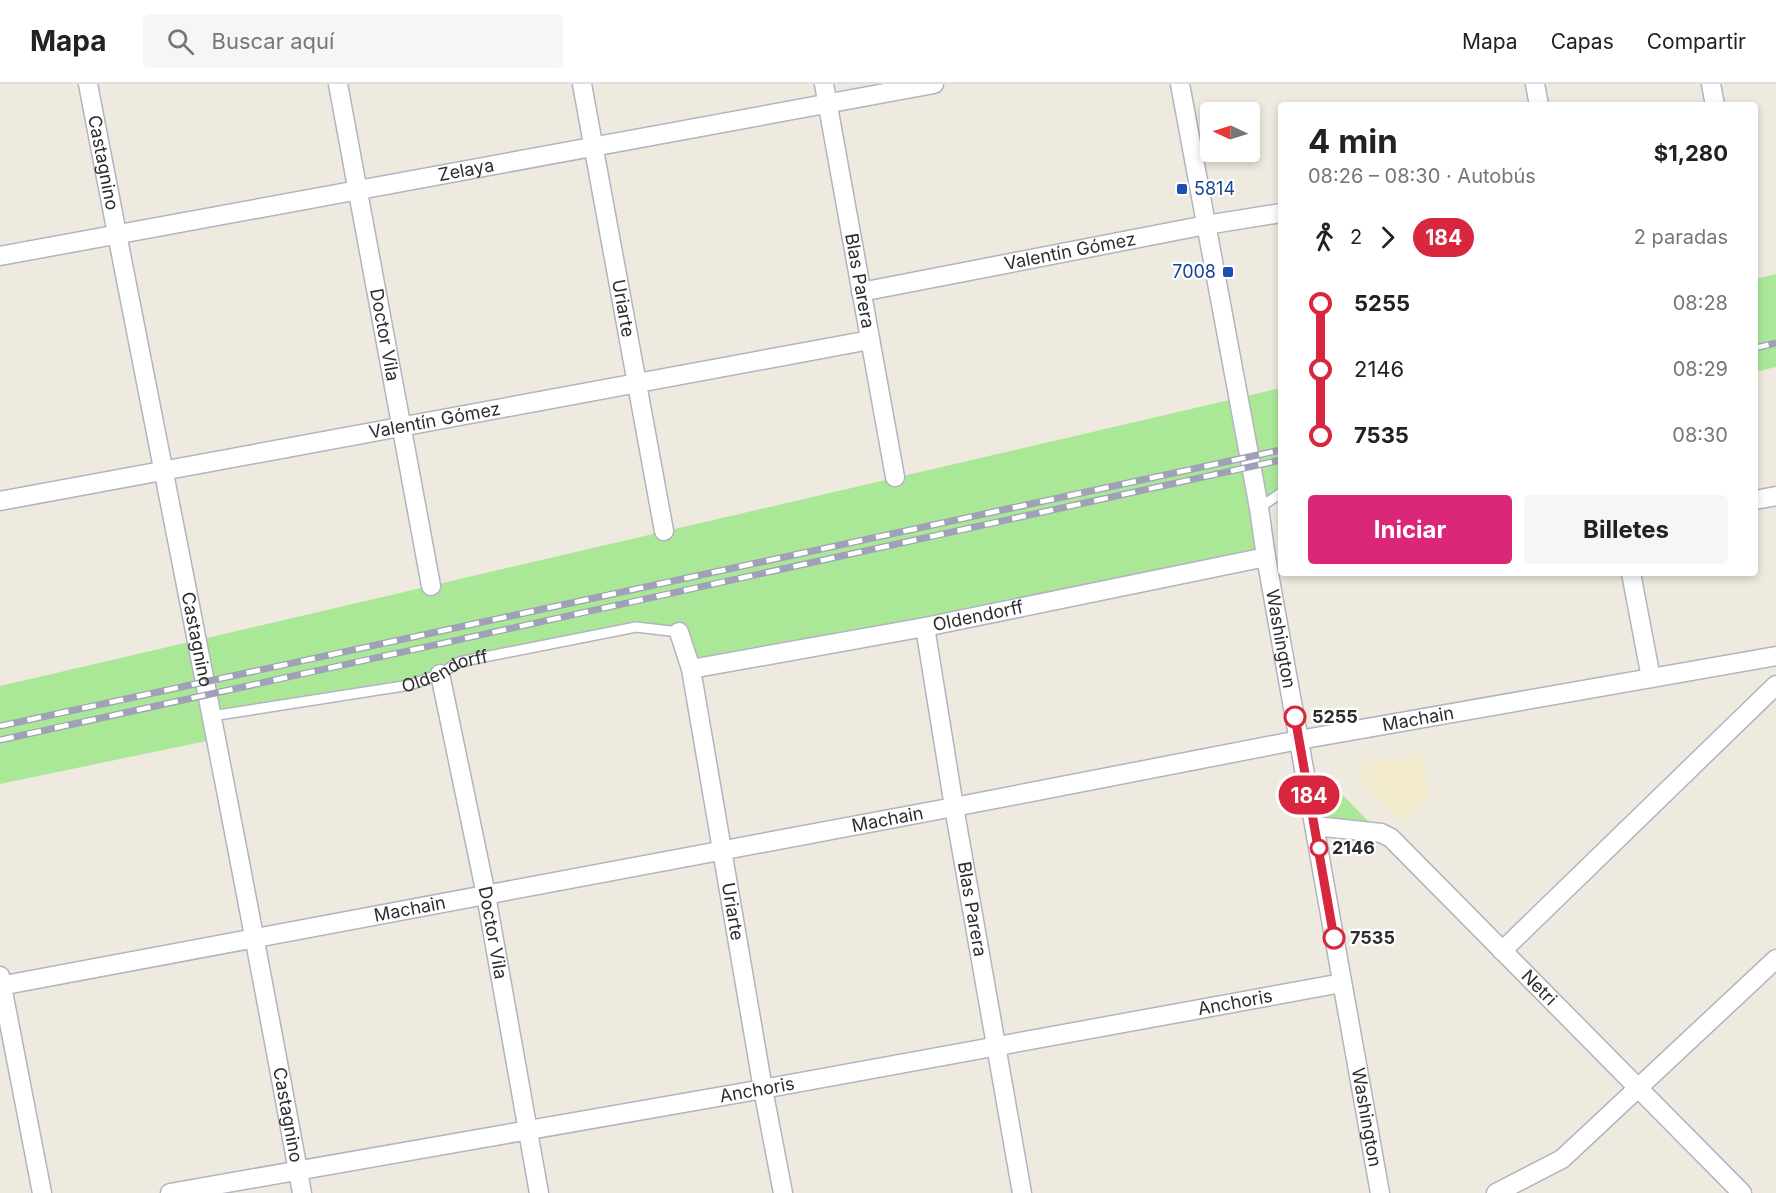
<!DOCTYPE html>
<html lang="es">
<meta charset="utf-8">
<style>
body{margin:0;font-family:Inter,sans-serif;background:#f6f6f6;color:#222;height:100vh;display:flex;flex-direction:column;font-size:22px;white-space:nowrap}
*{box-sizing:border-box;margin:0}
p{font-size:20px;color:#767676}
.icon{flex:none;width:33px;height:33px;fill:none;stroke:currentColor;stroke-width:2;stroke-linecap:round;stroke-linejoin:round}
.map{position:relative;flex:1;overflow:hidden}
.sheet{position:absolute;left:1278px;top:18px;width:480px;height:474px;display:flex;flex-direction:column;background:#fff;border-radius:6px;box-shadow:0 3px 9px #0003}
.sheet>*{flex:none}
.badge{padding:0 12px;border-radius:20px;font-size:21px;line-height:39px}
.needle{width:39px;rotate:274deg}
.tools{position:absolute;left:1200px;top:18px;display:grid;gap:12px}
.tools a{display:grid;place-items:center;width:60px;height:60px;border-radius:6px;background:#fff;box-shadow:0 3px 9px #0003;font-size:30px}
.map>.badge{position:absolute;translate:-50% -50%;box-shadow:0 0 0 3px #fff}
.legs{display:flex;align-items:center;gap:9px;height:66px;padding:0 30px;font-size:20px}
.legs p{margin-inline-start:auto}
.head{display:flex;align-items:center;justify-content:space-between;height:102px;padding:0 30px}
h1{font-size:33px;font-weight:700;line-height:45px}
.action{display:flex;gap:12px;margin-top:auto;padding:12px 30px}
.action a{flex:1;height:69px;border-radius:6px;background:#db2777;color:#fff;font-size:24px;font-weight:700;line-height:69px;text-align:center}
.action a+a{background:#f6f6f6;color:#222}
ul{padding:0 30px;list-style:none}
li{display:flex;align-items:center;gap:21px;height:66px;font-size:22px}
li i{display:grid;place-items:center;width:9px;height:100%;margin:0 8px;background:currentColor}
li i::after{content:'';width:15px;height:15px;margin:-8px;border:4px solid;border-radius:50%;background:#fff}
li p{margin-inline-start:auto}
li:first-child i{background:linear-gradient(#0000 50%,currentColor 0)}
li:last-child i{background:linear-gradient(currentColor 50%,#0000 0)}
header{display:flex;align-items:center;gap:36px;box-sizing:border-box;height:84px;padding:0 30px;background:#fff;border-bottom:2px solid #e0e0e0}
header strong{font-size:28px}
nav{display:flex;gap:33px;margin-inline-start:auto;font-size:21px}
.search{width:420px;height:54px;background:#f6f6f6;display:flex;align-items:center;gap:15px;box-sizing:border-box;padding:0 21px;border-radius:6px;color:#767676;font-size:22px}
.map>svg:first-child{display:block}
.education{fill:#f1eacd}
.green{fill:#aae898}
.lines{fill:none;stroke-linecap:round;stroke-linejoin:round}
.lane-casing{stroke:#b3b3c1;stroke-width:12}
.street-casing{stroke:#b3b3c1;stroke-width:21}
.lane{stroke:#fff;stroke-width:9}
.street{stroke:#fff;stroke-width:18}
.rail-casing{stroke:#a0a1b8;stroke-width:7}
.rail{stroke:#fff;stroke-width:4.5;stroke-dasharray:14;stroke-linecap:butt}
.line-1-casing{stroke:#fff;stroke-width:14}
.line-1{stroke:#d7263d;stroke-width:9}
.transit-dot{fill:#1a4fb4;stroke:#fff;stroke-width:2}
.stop-1-dot{fill:#fff;stroke:#d7263d;stroke-width:3}
.labels{text-anchor:middle;stroke-width:4.5;stroke-linejoin:round;paint-order:stroke}
.street-label{font-size:18px;fill:#2d2d2d;stroke:#fff}
.transit-label{font-size:18px;fill:#164399;stroke:#fff;text-anchor:start}
.stop-label{font-size:18px;font-weight:bold;fill:#2d2d2d;stroke:#fff;text-anchor:start}
</style>
<header>
<strong>Mapa</strong>
<div class="search"><svg class="icon" aria-label="search" viewBox="0 0 24 24"><circle cx="10" cy="10" r="6"/><path d="M15 15l6 6"/></svg>Buscar aquí</div>
<nav><a>Mapa</a><a>Capas</a><a>Compartir</a></nav>
</header>
<div class="map">
<svg width="1776" height="1109" viewBox="0 0 1776 1109">
<rect width="100%" height="100%" fill="#efeadf"/>
<path class="education" d="M1421,670L1430,712L1404,738L1360,698L1364,680Z"/>
<path class="green" d="M1776,190V283L1755,288V195Z
M1281,304V409L1259,424L1266,473L691,585L679,548L636,543L459,578L410,601L212,631L216,655L0,700V602Z
M1324,700L1334,702L1368,737V740L1327,736L1318,704Z"/>
<g class="lines">
<g class="lane-casing">
<g id="lane">
<path d="M1259,424L1281,409"/>
<path id="s1" d="M212,632L410,601L440,590L459,578L636,543L679,548"/>
</g>
</g>
<g class="street-casing">
<g id="street">
<path id="s2" d="M88,0C159,370 235,739 302,1109"/>
<path id="s3" d="M338,0L431,502"/>
<path id="s4" d="M582,0L664,447"/>
<path id="s5" d="M824,0L895,393"/>
<path id="s6" d="M1180,0L1259,424L1266,473L1380,1109"/>
<path d="M1535,0L1539,21"/>
<path d="M1711,0L1715,21"/>
<path id="s7" d="M0,172L934,0"/>
<path id="s8" d="M861,208L1206,141L1281,129"/>
<path d="M1755,416L1776,412"/>
<path id="s9" d="M0,417L870,256"/>
<path d="M1631,489L1651,594"/>
<path id="s10" d="M925,543L954,723L1022,1109"/>
<path id="s11" d="M679,548L691,585L763,1005L783,1109"/>
<path id="s12" d="M691,585L925,543L1266,473"/>
<path id="s13" d="M440,590L486,811L539,1109"/>
<path id="s14" d="M1315,742L1381,749L1391,754L1742,1109"/>
<path d="M1502,867L1776,601"/>
<path d="M0,892L42,1109"/>
<path id="s15" d="M0,902L954,723L1299,656L1776,572"/>
<path id="s16" d="M170,1109L763,1005L1342,899"/>
<path d="M1496,1109L1562,1075L1776,875"/>
</g>
</g>
<use href="#lane" class="lane"/>
<use href="#street" class="street"/>
<g class="rail-casing">
<path id="rail" d="M1755,264L1776,259
M0,642L1281,366
M0,656L1281,376"/>
</g>
<use href="#rail" class="rail"/>
</g>
<g class="lines">
<g class="line-1-casing">
<path id="line-1" d="M1295,633L1334,854"/>
</g>
<use href="#line-1" class="line-1"/>
</g>
<g class="transit-dot">
<rect x="1176" y="99" width="12" height="12" rx="3"/>
<rect x="1222" y="182" width="12" height="12" rx="3"/>
</g>
<g class="stop-1-dot">
<circle cx="1295" cy="633" r="10"/>
<circle cx="1319" cy="764" r="8"/>
<circle cx="1334" cy="854" r="10"/>
</g>
<g class="labels">
<g class="street-label">
<text dy="6" stroke="none"><textPath href="#s2" startOffset="80">Castagnino</textPath></text>
<text dy="6" stroke="none"><textPath href="#s7" startOffset="474">Zelaya</textPath></text>
<text dy="6" stroke="none"><textPath href="#s8" startOffset="213">Valentín Gómez</textPath></text>
<text dy="6" stroke="none"><textPath href="#s5" startOffset="200">Blas Parera</textPath></text>
<text dy="6" stroke="none"><textPath href="#s4" startOffset="228">Uriarte</textPath></text>
<text dy="6" stroke="none"><textPath href="#s3" startOffset="255">Doctor Vila</textPath></text>
<text dy="6" stroke="none"><textPath href="#s9" startOffset="442">Valentín Gómez</textPath></text>
<text dy="6" stroke="none"><textPath href="#s12" startOffset="292">Oldendorff</textPath></text>
<text dy="6" stroke="none"><textPath href="#s2" startOffset="566">Castagnino</textPath></text>
<text dy="6" stroke="none"><textPath href="#s6" startOffset="564">Washington</textPath></text>
<text dy="6" stroke="none"><textPath href="#s1" startOffset="238">Oldendorff</textPath></text>
<text dy="6" stroke="none"><textPath href="#s15" startOffset="1443">Machain</textPath></text>
<text dy="6" stroke="none"><textPath href="#s15" startOffset="903">Machain</textPath></text>
<text dy="6" stroke="none"><textPath href="#s15" startOffset="417">Machain</textPath></text>
<text dy="6" stroke="none"><textPath href="#s10" startOffset="286">Blas Parera</textPath></text>
<text dy="6" stroke="none"><textPath href="#s11" startOffset="285">Uriarte</textPath></text>
<text dy="6" stroke="none"><textPath href="#s13" startOffset="264">Doctor Vila</textPath></text>
<text dy="6" stroke="none"><textPath href="#s14" startOffset="288">Netri</textPath></text>
<text dy="6" stroke="none"><textPath href="#s16" startOffset="1082">Anchoris</textPath></text>
<text dy="6" stroke="none"><textPath href="#s16" startOffset="596">Anchoris</textPath></text>
<text dy="6" stroke="none"><textPath href="#s2" startOffset="1050">Castagnino</textPath></text>
<text dy="6" stroke="none"><textPath href="#s6" startOffset="1050">Washington</textPath></text>
</g>
<g class="transit-label">
<text x="1194" y="111">5814</text>
<text x="1216" y="194" text-anchor="end">7008</text>
</g>
<g class="stop-label">
<text x="1312" y="639">5255</text>
<text x="1332" y="770">2146</text>
<text x="1350" y="860">7535</text>
</g>
</g>
</svg>
<div class="tools">
<a><svg class="needle" viewBox="-14 -14 28 28"><path d="M0-13l5 13h-10z" fill="#e53935"/><path d="M0 13l5-13h-10z" fill="#767676"/></svg></a>
</div>
<b class="badge" style="left:1309px;top:711px;background:#d7263d;color:#fff">184</b>
<section class="sheet">
<div class="head"><div><h1>4 min</h1><p>08:26 – 08:30 · Autobús</p></div><b>$1,280</b></div>
<div class="legs"><svg class="icon" aria-label="walk" viewBox="0 0 24 24"><circle cx="13" cy="4" r="2"/><path d="M13 8l-2 6 4 7M11 14l-3 7M7 12l3-4h3l4 4"/></svg>2<svg class="icon" aria-label="forward" viewBox="0 0 24 24"><path d="M9 5l7 7-7 7"/></svg><b class="badge" style="background:#d7263d;color:#fff">184</b><p>2 paradas</p></div>
<ul>
<li><i style="color:#d7263d"></i><b>5255</b><p>08:28</p></li>
<li><i style="color:#d7263d"></i><span>2146</span><p>08:29</p></li>
<li><i style="color:#d7263d"></i><b>7535</b><p>08:30</p></li>
</ul>
<div class="action"><a>Iniciar</a><a>Billetes</a></div>
</section>
</div>
